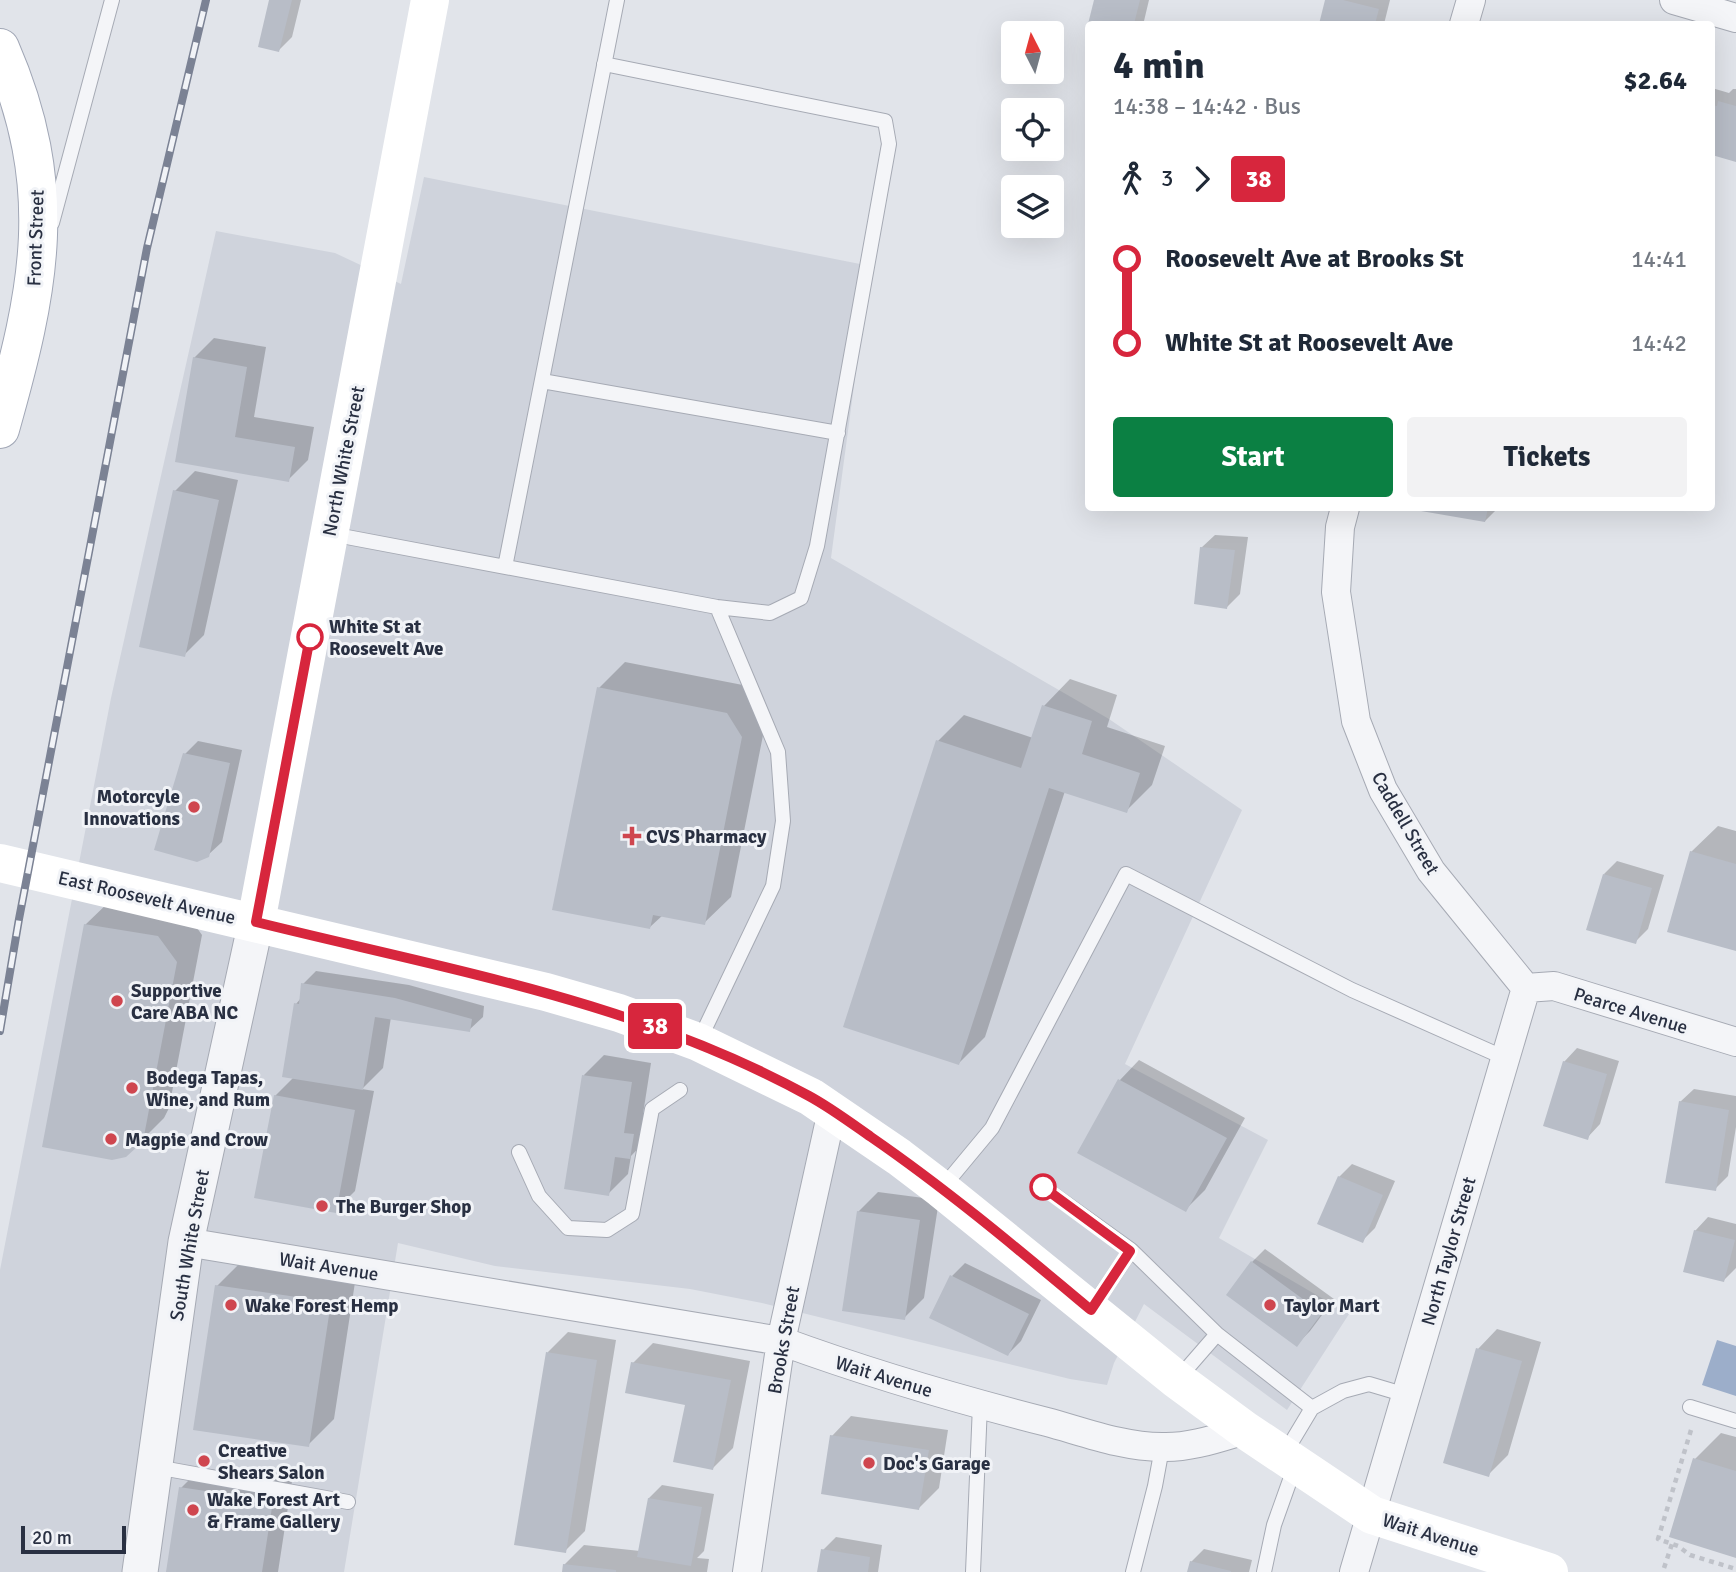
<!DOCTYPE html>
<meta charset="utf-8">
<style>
body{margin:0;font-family:Signika,sans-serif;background:#f2f2f3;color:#1f2937;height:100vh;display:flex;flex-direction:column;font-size:26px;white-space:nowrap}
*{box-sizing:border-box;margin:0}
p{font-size:23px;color:#747a83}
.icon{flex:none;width:38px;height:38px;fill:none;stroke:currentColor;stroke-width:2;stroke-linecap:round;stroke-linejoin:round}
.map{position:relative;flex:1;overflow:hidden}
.sheet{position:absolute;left:1085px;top:21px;width:630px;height:490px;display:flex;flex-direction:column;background:#fff;border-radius:7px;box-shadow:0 7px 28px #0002}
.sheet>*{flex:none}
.badge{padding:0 14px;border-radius:5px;font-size:24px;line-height:46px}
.needle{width:46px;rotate:354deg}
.fabs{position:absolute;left:1001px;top:21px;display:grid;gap:14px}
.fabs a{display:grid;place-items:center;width:63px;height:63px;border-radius:7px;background:#fff;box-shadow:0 7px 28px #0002;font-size:35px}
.scale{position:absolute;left:21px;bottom:18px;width:105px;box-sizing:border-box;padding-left:7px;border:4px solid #293042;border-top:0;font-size:19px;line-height:24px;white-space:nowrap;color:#293042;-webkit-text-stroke:5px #f1f3f7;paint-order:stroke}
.map>.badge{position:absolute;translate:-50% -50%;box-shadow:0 0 0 4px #fff}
.legs{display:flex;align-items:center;gap:10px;height:77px;padding:0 28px;font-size:23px}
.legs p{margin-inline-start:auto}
.overview{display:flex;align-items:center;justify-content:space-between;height:119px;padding:0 28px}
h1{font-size:38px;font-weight:700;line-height:52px}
.button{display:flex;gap:14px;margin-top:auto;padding:14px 28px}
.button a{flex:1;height:80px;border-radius:7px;background:#0b8043;color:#fff;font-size:28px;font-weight:700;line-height:80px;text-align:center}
.button a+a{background:#f2f2f3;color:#1f2937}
ul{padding:0 28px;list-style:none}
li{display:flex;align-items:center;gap:24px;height:84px;font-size:26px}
li i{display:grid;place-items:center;width:10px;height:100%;margin:0 9px;background:currentColor}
li i::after{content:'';width:18px;height:18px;margin:-9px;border:5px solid;border-radius:50%;background:#fff}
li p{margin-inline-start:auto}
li:first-child i{background:linear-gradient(#0000 50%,currentColor 0)}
li:last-child i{background:linear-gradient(currentColor 50%,#0000 0)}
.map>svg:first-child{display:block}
.built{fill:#cfd3dc}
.water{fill:#9caeca}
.shadow{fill:#0003}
.building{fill:#b8bdc7}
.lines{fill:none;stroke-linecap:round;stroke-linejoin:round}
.service-casing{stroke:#a6aab4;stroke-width:16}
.minor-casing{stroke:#a6aab4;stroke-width:30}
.tertiary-casing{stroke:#a6aab4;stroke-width:37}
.primary-casing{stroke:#a1a7b6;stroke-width:40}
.path{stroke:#bfc2c9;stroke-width:4.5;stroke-dasharray:5 5;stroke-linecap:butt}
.service{stroke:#f4f5f8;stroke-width:14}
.minor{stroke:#f4f5f8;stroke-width:28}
.tertiary{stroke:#f4f5f8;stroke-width:35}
.secondary{stroke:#fff;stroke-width:38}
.primary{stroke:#fff;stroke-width:38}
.rail-casing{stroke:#7b8294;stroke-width:8}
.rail{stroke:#f1f3f7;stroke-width:5;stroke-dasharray:16;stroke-linecap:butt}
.line-1-casing{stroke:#fff;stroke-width:16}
.line-1{stroke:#d7263d;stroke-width:10}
.stop-1-dot{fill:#fff;stroke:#d7263d;stroke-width:3.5}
.poi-dot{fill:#cf464f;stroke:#f1f3f7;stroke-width:2.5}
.labels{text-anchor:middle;stroke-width:6;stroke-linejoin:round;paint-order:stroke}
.street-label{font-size:19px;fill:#293042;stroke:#f1f3f7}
.stop-label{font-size:19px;font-weight:bold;fill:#293042;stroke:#f1f3f7;text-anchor:start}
.poi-label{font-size:19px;font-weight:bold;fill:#293042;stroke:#f1f3f7;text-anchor:start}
</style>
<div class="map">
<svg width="1736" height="1572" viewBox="0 0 1736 1572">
<rect width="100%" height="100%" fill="#e1e4ea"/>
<path class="built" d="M424,177L870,266L831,558L1109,719L1242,810L1125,1064L1268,1140L1219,1238L1349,1314L1287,1410L1144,1304L1114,1363L1107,1385L1070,1379L762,1303L690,1289L495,1266L398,1243L344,1572H0V1270L111,698L216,231L335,253L401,284Z"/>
<path class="water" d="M1717,1340L1736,1346V1396L1702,1385Z"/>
<path class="shadow" d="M271,0H301L292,37L279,50Z
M1095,0H1149L1144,21L1141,24H1090Z
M1327,0H1390L1384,24H1321Z
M1712,88L1729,93L1733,89H1736V160L1712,153Z
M214,338L266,347L254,417L314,427L308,460L288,480L177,461L194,358Z
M195,471L238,480L204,635L184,655L175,491Z
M1423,508H1498L1485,521L1423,509Z
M1215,535L1248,537L1240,594L1227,607L1201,548Z
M625,662L753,687L768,710L731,897L704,923L663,915L650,927L599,688Z
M1070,679L1117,695L1107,727L1165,746L1152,785L1126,811L1065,791L985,1037L959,1063L938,741L964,715L1033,738L1044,706Z
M198,741L242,750L222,842L208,855L185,754Z
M1718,826L1736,831V949L1691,852Z
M1617,861L1664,875L1648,929L1635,942L1604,874Z
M112,899L185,911L202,935L169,1108L164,1118L137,1145L85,925Z
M316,971L409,985L484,1006L483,1017L469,1030L391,1017L383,1068L362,1089L374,1091L355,1191L335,1211L275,1096L294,1077L296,1004L301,998L303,984Z
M1577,1048L1619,1061L1600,1124L1587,1138L1564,1062Z
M604,1055L651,1063L643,1114L653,1115L649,1137L631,1156L628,1174L608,1194L584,1075Z
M1139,1060L1245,1118L1205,1190L1185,1210L1080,1152L1120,1080Z
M1694,1089L1736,1096V1127L1728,1176L1715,1189L1680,1102Z
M1352,1164L1395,1181L1375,1228L1362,1241L1339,1177Z
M878,1192L939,1200L924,1298L904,1318L858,1212Z
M1708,1217L1736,1224V1268L1724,1280L1695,1231Z
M1265,1249L1334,1299L1310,1331L1297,1344L1252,1262Z
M243,1260L356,1276L334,1419L308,1445L217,1286Z
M965,1263L1041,1300L1021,1341L1008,1354L952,1276Z
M1497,1329L1541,1342L1508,1455L1488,1475L1478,1349Z
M568,1332L616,1340L585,1531L565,1551L548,1352Z
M653,1343L750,1361L733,1448L713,1468L687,1403L633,1363Z
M851,1416L948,1430L939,1488L919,1508L832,1436Z
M1721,1433L1736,1437V1556L1695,1459Z
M201,1468L292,1481L278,1572H168L181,1488Z
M662,1485L714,1494L704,1551L697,1558L709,1559L707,1572H564V1565L584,1545L640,1551L649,1498Z
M836,1537L882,1545L878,1572H819L823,1550Z
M1204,1549L1252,1560L1249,1572H1189L1191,1562Z"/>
<path class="building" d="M269,0H292L279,52L258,47Z
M1094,0H1140L1134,24H1088Z
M1325,0H1343L1379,9L1375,24H1319Z
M1718,101L1736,106V162L1712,155V105L1717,106Z
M193,357L247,367L235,437L295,447L289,482L175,462Z
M173,490L219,500L185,657L139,647Z
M1421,508H1488L1485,522L1421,511Z
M1200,547L1235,550L1227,609L1194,604Z
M597,687L727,713L742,737L705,925L653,915L650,929L552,910Z
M1042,705L1092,721L1082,754L1140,773L1127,813L1049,788L959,1065L843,1027L936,740L1021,768Z
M183,753L230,763L209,857L197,862L154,850Z
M1690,851L1736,864V951L1667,932Z
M1603,874L1652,888L1636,944L1586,930Z
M84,924L158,936L177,962L144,1136L138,1146L126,1157L112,1160L42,1147Z
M301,983L395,998L472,1019L470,1032L375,1017L363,1090L282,1077L294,1003L299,1004Z
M1563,1061L1607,1074L1588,1140L1543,1126Z
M582,1075L632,1082L624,1133L634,1134L630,1159L615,1157L609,1196L564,1189Z
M1118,1079L1227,1138L1186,1212L1077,1153Z
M274,1095L355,1110L336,1213L254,1198Z
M1679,1101L1729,1110L1716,1191L1665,1183Z
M1338,1176L1383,1195L1363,1243L1317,1224Z
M857,1211L920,1220L905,1320L842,1311Z
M1694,1230L1735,1240L1724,1282L1683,1272Z
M1251,1261L1322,1313L1297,1347L1226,1295Z
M950,1275L1029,1314L1008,1356L929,1318Z
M215,1285L331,1302L309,1447L193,1430Z
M1476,1348L1522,1361L1489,1477L1443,1463Z
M546,1352L597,1360L566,1553L514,1545Z
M631,1362L731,1380L713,1470L673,1462L685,1405L625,1393Z
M830,1435L929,1450L919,1510L821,1494Z
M1693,1458L1736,1471V1558L1669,1537Z
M179,1487L273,1501L262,1572H166Z
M648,1498L702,1507L691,1566L637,1557Z
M821,1549L870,1557L868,1572H817Z
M1190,1561L1231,1571V1572H1187Z
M563,1564L616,1570V1572H562Z"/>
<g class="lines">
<g class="service-casing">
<path id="service" d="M52,223L112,0
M542,381L838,433
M331,534L717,607L770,613L801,598L817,546L889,144L885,121L604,64
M505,567L617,0
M699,1041L773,886L783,821L778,752L717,607
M519,1152L539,1196L568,1228L607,1230L632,1214L652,1109L680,1090
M943,1187L992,1128L1126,874L1352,990L1505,1058
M1043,1187L1131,1250L1092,1308
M1131,1250L1217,1334L1177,1380
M1217,1334L1312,1408L1285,1453
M1690,1407L1736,1421
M1312,1408L1343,1391L1369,1384L1406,1395
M156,1467L348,1502
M973,1572L980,1405
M1133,1572L1155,1486L1162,1448
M1264,1572L1274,1525L1295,1466"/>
</g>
<g class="minor-casing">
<path id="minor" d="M1674,0L1736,18
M1464,24L1471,0
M1345,508L1340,527L1336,592L1356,721L1383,790L1431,871L1526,988
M1526,988L1554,986L1736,1042
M186,1242L781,1341C868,1373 957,1399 1047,1422C1084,1432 1123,1447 1162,1447C1190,1448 1218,1438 1245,1430
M747,1572L781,1341L832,1111
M1354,1572L1526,988"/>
</g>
<g class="tertiary-casing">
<path id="tertiary" d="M140,1572L186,1242L256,922"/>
</g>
<g class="primary-casing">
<path id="primary" d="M0,48C61,188 40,288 0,429"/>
</g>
<path class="path" d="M1691,1430L1658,1539L1678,1546L1690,1555L1736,1569
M1664,1568L1672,1544"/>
<use href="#service" class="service"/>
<use href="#minor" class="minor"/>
<use href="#tertiary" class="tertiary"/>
<path class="secondary" d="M0,863L546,992L619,1013L698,1042L811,1097L899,1157L941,1189L1177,1380L1245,1430L1372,1515L1549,1572
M256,922L430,0"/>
<use href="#primary" class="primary"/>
<g class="rail-casing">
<path id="rail" d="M0,1031L19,919L147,248L206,0"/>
</g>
<use href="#rail" class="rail"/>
</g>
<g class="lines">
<g class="line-1-casing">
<path id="line-1" d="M310,637L256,922C445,969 636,1001 809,1096C831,1108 851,1123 871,1137C948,1190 1019,1250 1091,1310L1130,1251L1043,1187"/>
</g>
<use href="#line-1" class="line-1"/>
</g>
<g class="stop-1-dot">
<circle cx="310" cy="637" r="12"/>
<circle cx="1043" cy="1187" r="12"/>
</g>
<g class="poi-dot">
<circle cx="194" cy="807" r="7"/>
<path d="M628.5 825.5h7v7h7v7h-7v7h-7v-7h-7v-7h7z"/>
<circle cx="117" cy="1001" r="7"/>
<circle cx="132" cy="1088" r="7"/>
<circle cx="111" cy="1139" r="7"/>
<circle cx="322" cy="1206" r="7"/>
<circle cx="231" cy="1305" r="7"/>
<circle cx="1270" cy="1305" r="7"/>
<circle cx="204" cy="1461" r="7"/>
<circle cx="869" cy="1463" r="7"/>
<circle cx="193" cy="1510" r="7"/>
</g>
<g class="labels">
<g class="street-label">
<text transform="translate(35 238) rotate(-88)" y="7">Front Street</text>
<text transform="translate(343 461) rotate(-79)" y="7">North White Street</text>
<text transform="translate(1406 823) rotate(60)" y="7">Caddell Street</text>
<text transform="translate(147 897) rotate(13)" y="7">East Roosevelt Avenue</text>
<text transform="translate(1631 1010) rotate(17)" y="7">Pearce Avenue</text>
<text transform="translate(189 1245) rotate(-80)" y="7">South White Street</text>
<text transform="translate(1448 1251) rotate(-74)" y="7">North Taylor Street</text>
<text transform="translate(329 1266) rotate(9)" y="7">Wait Avenue</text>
<text transform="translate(783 1340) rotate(-80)" y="7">Brooks Street</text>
<text transform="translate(884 1376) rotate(17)" y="7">Wait Avenue</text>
<text transform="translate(1431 1534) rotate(18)" y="7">Wait Avenue</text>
</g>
<g class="stop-label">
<text x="329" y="633">White St at<tspan x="329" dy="22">Roosevelt Ave</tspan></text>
</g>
<g class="poi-label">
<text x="180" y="803" text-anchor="end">Motorcyle<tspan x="180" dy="22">Innovations</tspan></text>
<text x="646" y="843">CVS Pharmacy</text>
<text x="131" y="997">Supportive<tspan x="131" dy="22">Care ABA NC</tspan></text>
<text x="146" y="1084">Bodega Tapas,<tspan x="146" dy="22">Wine, and Rum</tspan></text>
<text x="125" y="1146">Magpie and Crow</text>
<text x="336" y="1213">The Burger Shop</text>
<text x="245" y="1312">Wake Forest Hemp</text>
<text x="1284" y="1312">Taylor Mart</text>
<text x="218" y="1457">Creative<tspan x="218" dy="22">Shears Salon</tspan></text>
<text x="883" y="1470">Doc's Garage</text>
<text x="207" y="1506">Wake Forest Art<tspan x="207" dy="22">&amp; Frame Gallery</tspan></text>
</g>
</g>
</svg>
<div class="fabs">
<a><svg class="needle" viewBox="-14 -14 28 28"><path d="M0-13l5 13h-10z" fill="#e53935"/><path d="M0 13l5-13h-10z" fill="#747a83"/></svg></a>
<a><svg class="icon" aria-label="locate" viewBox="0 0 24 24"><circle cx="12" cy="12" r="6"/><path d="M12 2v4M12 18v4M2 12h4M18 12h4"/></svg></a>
<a><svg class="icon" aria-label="layers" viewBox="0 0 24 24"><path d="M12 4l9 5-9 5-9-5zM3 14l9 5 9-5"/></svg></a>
</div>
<div class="scale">20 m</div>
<b class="badge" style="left:655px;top:1026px;background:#d7263d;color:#fff">38</b>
<section class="sheet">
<div class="overview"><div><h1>4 min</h1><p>14:38 – 14:42 · Bus</p></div><b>$2.64</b></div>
<div class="legs"><svg class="icon" aria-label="walk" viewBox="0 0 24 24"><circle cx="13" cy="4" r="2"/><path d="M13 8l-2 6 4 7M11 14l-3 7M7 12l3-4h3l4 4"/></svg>3<svg class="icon" aria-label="forward" viewBox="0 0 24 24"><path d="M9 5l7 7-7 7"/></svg><b class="badge" style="background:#d7263d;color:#fff">38</b></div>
<ul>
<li><i style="color:#d7263d"></i><b>Roosevelt Ave at Brooks St</b><p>14:41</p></li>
<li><i style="color:#d7263d"></i><b>White St at Roosevelt Ave</b><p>14:42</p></li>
</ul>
<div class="button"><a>Start</a><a>Tickets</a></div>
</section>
</div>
